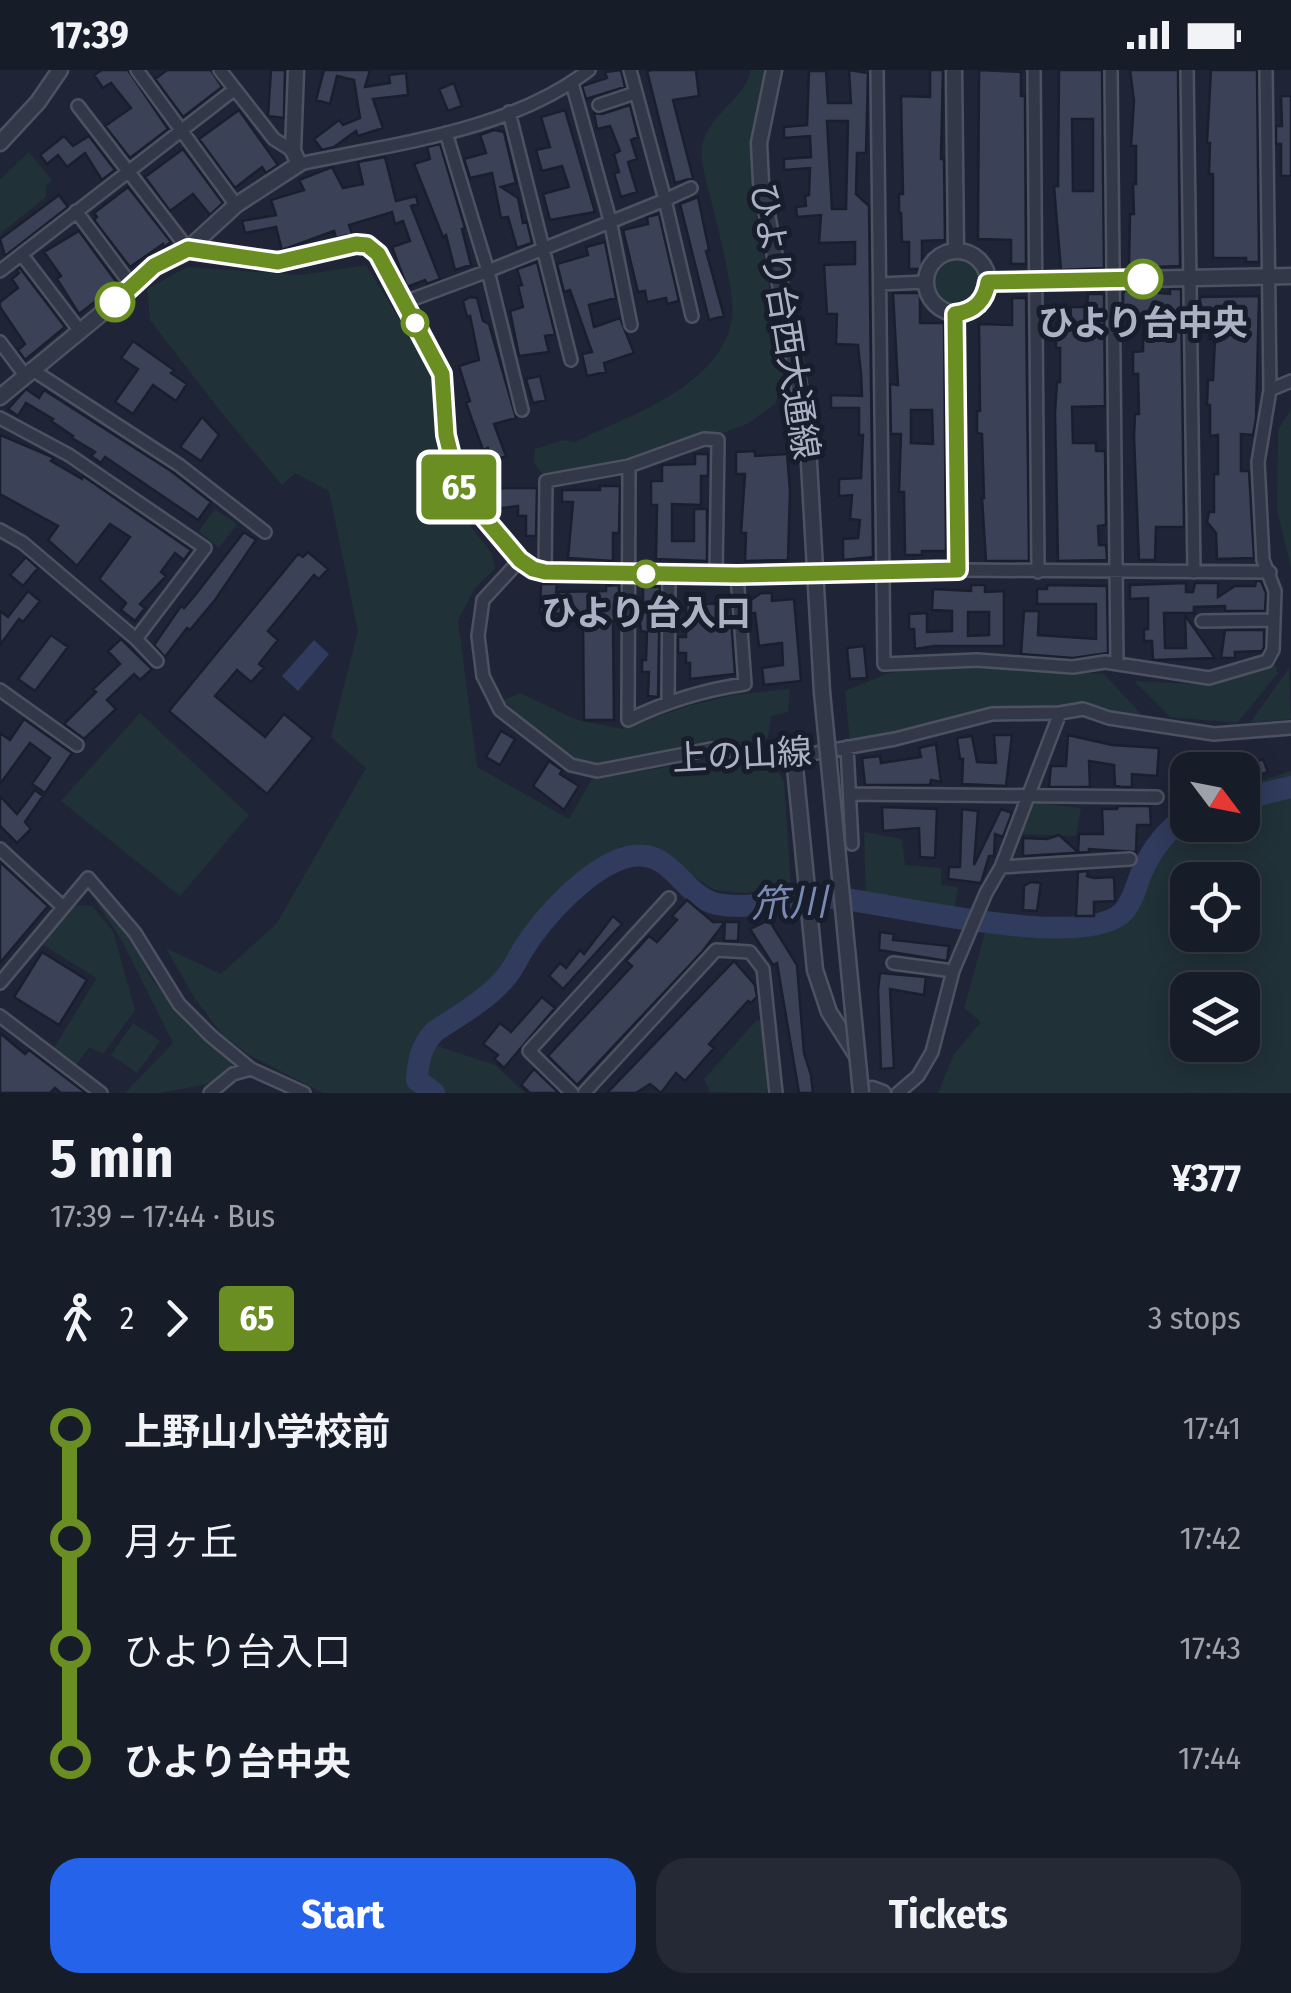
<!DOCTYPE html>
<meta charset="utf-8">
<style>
body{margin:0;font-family:"Fira Sans Condensed","Noto Sans JP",sans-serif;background:#242935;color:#f1f3f6;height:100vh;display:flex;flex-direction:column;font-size:38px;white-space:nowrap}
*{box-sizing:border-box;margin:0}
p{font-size:32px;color:#9ea1a8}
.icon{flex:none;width:55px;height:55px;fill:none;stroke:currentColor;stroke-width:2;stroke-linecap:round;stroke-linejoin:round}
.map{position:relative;height:1023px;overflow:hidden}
.details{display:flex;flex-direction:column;background:#171c29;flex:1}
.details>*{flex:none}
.badge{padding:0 20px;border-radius:8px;font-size:35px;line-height:65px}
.needle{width:65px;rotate:122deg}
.buttons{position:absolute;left:1170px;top:682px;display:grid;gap:20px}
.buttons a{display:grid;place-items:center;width:90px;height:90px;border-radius:20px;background:#171c29;box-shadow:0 5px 25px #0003,0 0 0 2px #363a46;font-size:50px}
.map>.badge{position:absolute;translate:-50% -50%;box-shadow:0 0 0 5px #fff}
.legs{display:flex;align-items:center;gap:15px;height:110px;padding:0 50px;font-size:32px}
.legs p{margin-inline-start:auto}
.head{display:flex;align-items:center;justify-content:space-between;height:170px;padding:0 50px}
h1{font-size:55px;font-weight:700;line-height:75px}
.primary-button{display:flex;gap:20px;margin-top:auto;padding:20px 50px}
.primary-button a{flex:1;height:115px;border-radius:30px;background:#2563eb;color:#fff;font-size:40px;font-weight:700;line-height:115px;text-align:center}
.primary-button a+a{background:#242935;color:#f1f3f6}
ul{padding:0 50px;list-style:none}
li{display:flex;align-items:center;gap:35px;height:110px;font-size:38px}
li i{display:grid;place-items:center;width:15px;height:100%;margin:0 12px;background:currentColor}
li i::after{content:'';width:25px;height:25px;margin:-12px;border:8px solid;border-radius:50%;background:#171c29}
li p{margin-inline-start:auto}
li:first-child i{background:linear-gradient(#0000 50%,currentColor 0)}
li:last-child i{background:linear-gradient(currentColor 50%,#0000 0)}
.status{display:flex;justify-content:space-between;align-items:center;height:70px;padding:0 50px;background:#171c29;direction:ltr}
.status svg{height:28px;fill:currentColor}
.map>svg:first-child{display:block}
.green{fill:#213138;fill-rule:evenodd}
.water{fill:#303b5d}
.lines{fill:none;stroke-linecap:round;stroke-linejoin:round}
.river{stroke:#303b5d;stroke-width:22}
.building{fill:#3b4257;stroke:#1a1f2e;stroke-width:2.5;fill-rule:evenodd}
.minor-casing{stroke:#4d5262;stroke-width:16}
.tertiary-casing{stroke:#4d5262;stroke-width:19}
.minor{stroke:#323847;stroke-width:11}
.tertiary{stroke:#323847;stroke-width:14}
.tertiary-bridge-casing{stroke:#4d5262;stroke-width:19;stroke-linecap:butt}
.tertiary-bridge{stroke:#323847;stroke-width:14}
.line-1-casing{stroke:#fff;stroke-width:22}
.line-1{stroke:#6b8e23;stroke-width:15}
.stop-1-dot{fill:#fff;stroke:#6b8e23;stroke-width:5}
.labels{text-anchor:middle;stroke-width:10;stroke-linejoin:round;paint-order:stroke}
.street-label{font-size:35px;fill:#acb2c4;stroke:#181d2c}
.stop-label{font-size:35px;font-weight:bold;fill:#acb2c4;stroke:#181d2c}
.water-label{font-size:38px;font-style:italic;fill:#7a8ab2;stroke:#181d2c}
</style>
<div class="status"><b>17:39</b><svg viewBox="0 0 49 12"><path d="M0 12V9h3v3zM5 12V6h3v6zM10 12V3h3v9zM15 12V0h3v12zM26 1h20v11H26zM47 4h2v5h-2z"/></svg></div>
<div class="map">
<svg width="1291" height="1023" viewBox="0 0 1291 1023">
<rect width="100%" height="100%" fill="#1f2537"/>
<path class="green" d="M751,0H769L752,73L753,115L759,166L787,297L775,334L747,354L720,364H702L629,389L544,406L534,393L535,379L563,370L575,372C630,345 720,317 732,249C736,231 721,171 716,150C713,133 698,90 702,75C711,41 743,32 751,0Z
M29,82L52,110L46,116V127L0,164V110Z
M936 212a22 22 0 1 1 44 0a22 22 0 1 1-44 0Z
M366,195L433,303L441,408L458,440L492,484L495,499L475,518L458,550L477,697L569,749L592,709L718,689L778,702L784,712L791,817L745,823L715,820L656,781L622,776L579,802L437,976L495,995L525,1023H323L249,985L222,964L195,929L166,878L221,904L277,853L366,698L331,667L358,561L329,421L295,403L282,415L225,347L150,250L147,219L187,197L302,205Z
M1291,339V497L1277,440L1278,360Z
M215,439L237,454L219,478L199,461Z
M1275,595L1278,603L1237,653L1170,647L1134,611L1211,615Z
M947,596C999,597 1051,603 1104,604L1141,644L1058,638L990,639L850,671L845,621L889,603Z
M1289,598L1291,649L1250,653Z
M790,619L788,642L771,646L768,667L755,675L725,669L602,694L580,692L502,631L520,623L577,650L623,659L688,636L733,625Z
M140,643L249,745L180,826L61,731Z
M1291,701V1023H938L954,984L981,952L964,938L986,859L1108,858C1122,832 1162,743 1187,735L1188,755H1242L1243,717ZM1188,810H1242V865H1188ZM1188,920H1242V975H1188Z
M1037,733L1081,738L1076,766L1019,764L1027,738Z
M864,762L902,769L905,795L941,798V815L958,817L954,838L866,829Z
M104,830L129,864L151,908L188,955L230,989L232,996L208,1014L160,1023H125L173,973L121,869L96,832Z
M78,835L92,836L113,861L135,940L103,984L89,977L74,998L52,981L97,908L43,875L65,841Z
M764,950L767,1023L710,1022L704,1009L756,951Z
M133,953L160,971L137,1003L111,985Z"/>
<path class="water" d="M314,570L329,584L298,621L282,606Z"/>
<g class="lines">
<path class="river" d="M1242,729L1291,717
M434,1023L417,1010C418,990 421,977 434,962C459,945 487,930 506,907C513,899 517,890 522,881C543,847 588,798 627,787C672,776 681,826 717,834C758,842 796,823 837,828C893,834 1077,880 1121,844C1131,836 1136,817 1141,804C1151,780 1166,760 1188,746"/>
</g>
<path class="building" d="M102,0H128L168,59L130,88L105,56L131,38L111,13L103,18L94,5Z
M167,0H211L222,17L183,47L155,9Z
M271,0H285L284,48L268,46Z
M324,0H370L365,17L390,13L389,5L406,3L408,25L373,29L383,58L358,66L356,61L334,77L322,80L314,69L339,50L343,55L360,48L354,10L337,6L330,34L316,30Z
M621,0L625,17L586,29L582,16L607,8L605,2Z
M652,0H696L699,26L673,30L693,108L675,113L647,1Z
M849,0L868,3L866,83H857L856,124L869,136L873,487L843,490V469L858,468L860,450L850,449L852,425L839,426V409L861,408L863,365H859V338H831V325L862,326L861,304L858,275L836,274L837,244H827L824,195L855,194V172L819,173L821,145L797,147L796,137L806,136L805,126L809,125L810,98L784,100V89L811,87L810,66L784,68V57L807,55L809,1H826L828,33H851ZM827,51H848L846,139H832Z
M930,0H943L941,89H944L945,170L922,171V199H909V172H902L901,143H899V124H903L901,26L930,27Z
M979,0L1021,2V26H1025L1026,194H1011V170L978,169Z
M1059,0H1102L1104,198L1061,200L1054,116H1058ZM1072,49H1093V121H1073Z
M1130,0H1178L1180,196L1129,198L1130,144H1134L1133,114H1136V76H1131L1134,31Z
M1211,0H1257L1259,192H1246V188H1213V104H1209L1210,73H1207Z
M454,13L462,36L448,41L439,19Z
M1281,26H1291V106H1281V74H1276V56H1282Z
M630,35L638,67L631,70L637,89L628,92L637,122L621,127L614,103L619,102L614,84L620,81L610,56L597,59L594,43L602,44Z
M239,40L278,95L266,103L262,97L235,118L199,69Z
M565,40L595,142L550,150L543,124L569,117L562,96L542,101L536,80L550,77L541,47Z
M494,60L504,62L516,113L501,117L518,128L523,153L527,152L532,173L517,178L508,147L501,148L492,103L470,108L464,89L486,83L480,65Z
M64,66L73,76L89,66L115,100L102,110L85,83L67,97L58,85L47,94L40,85Z
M440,74L465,158L462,159L471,195L455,200L446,165L443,167L414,94L430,89L427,77Z
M183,79L223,133L210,145L193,124L170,141L145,107Z
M385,87L396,131L416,126L418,134L411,136L440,209L427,214L425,210L407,217L392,177L410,171L403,151L395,154L392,142L349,155L352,164L336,168L334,161L282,180L276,157L245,163L242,151L276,145L271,130L304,120L299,110L332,97L343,118L363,114L358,92Z
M128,117L171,172L164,177L163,174L130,197L94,150L97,147L94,143Z
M59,125L68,137L5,186L0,169Z
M698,127L709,180L706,181L724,246L709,250L680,134Z
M659,144L679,231L667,234L666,228L647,232L645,221L638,222L623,160L648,154L647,147Z
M79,161L118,214L79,244L57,209L61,206L44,182Z
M605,172L616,228L589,235L594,257L620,248L634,283L604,293L606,302L587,306L582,284L592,282L570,220L564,222L557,194L588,185L586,177Z
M537,192L555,264L545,266L549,282L519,286L510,241L523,237L518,216L522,215L517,199Z
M20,198L65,257L25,290L18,280L25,274L0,237V232L18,218L12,209L19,203L17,200Z
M1170,219H1181L1184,457H1156L1155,490H1139L1134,367L1135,344H1139L1138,304H1133V282L1143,281V246L1123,245V224L1125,220L1170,224Z
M893,223H920V253H944L946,481H922V485H905L904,422H899L901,364H891L890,314L898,315ZM911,340H932L933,374L911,373Z
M1088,224H1104L1105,336L1072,337L1073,373H1096V381H1105L1106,455L1098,456L1099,475H1106L1107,490L1058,491L1055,343L1057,312H1060V278H1056V254L1070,253L1071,237H1087Z
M1259,226L1256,349L1253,365L1241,364V401H1249L1254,488L1217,489L1216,463L1207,452L1209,442H1214V404H1218V365L1210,366V335H1207L1208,310H1213L1215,269H1209L1211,242H1200V227Z
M470,227L477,228L483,251L489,254L516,348L494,354L506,386L493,391L488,378L483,380L466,333L470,331L459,296L479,290L470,246L467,247L463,231Z
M1012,228H1026L1029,491H986L982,428H984L982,364L977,363V341H980L979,254L1012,255Z
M133,271L174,300L171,303L187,314L176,331L153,315L133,344L115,332L138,299L121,288Z
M540,306L546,330L533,333L526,309Z
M26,319L39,328L44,320L171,401L211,432L198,450L105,387L101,393L91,386L95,382L72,368L73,366L51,351L53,349L26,333L18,346L8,339Z
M202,347L219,365L201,391L180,377Z
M0,365L50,386L54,388L51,391L82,409L83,406L191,480L184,490L175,483L161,502L166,506L140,534L145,538L135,551L121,540L126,533L99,509L130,467L110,454L77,496L48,470L58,456L0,424Z
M755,381V386L787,384L790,421L788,490L745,491L746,463H741L745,404H736V382Z
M695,384H708V406H701V435L672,434V471H694V439H707V491L656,489L657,435H651V411H662V395L695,394Z
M600,416H620L619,463H613V491L568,488L573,432H562V420H600Z
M507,418H537L536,466H526V446H518V436L496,439L495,433L484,431L483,419Z
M244,462L256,470L215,530L190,560L187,558L165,587L154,575L181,536L184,538L196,524Z
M308,482L328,499L319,509L314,505L268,561L278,570L259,594L264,598L251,612L237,600L215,626L265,667L284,644L313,668L267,724L169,641L298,484L303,487Z
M26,487L38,498L23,516L10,505Z
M1256,511H1261L1266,523L1265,541H1225V536L1194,537V543H1164L1165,578H1186L1185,545L1215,588L1153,590L1152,571H1144V559H1148V528L1130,529V515L1186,513V522H1193L1195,513H1218V527L1235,516H1255Z
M541,514H557L556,522L606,521V516L619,515V551H613L614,650H584L583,551H568V544L540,543Z
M971,515H985V522L1004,521V576H934L915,579L914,559H909V544L927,543V562L952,561V541L932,540L933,519L971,521ZM968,542H989V565L968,566Z
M1047,515L1107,516L1108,583L1073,588L1021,584L1024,541H1039L1038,565L1096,569V534H1037V519H1047Z
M643,517H660L658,627L648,626L649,602H642V590H646L647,562L641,561L638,539H643Z
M28,521L40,531L23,552L19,549L0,575V541L8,547Z
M686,523H704V534L730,533L735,604L690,609V593H686V583H678V567H686Z
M761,523H772V531L794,529L801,611L764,615L762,598L783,595L782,573L759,576L755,543L749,544L748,532Z
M1225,560H1264V577L1262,581L1235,582V588H1221Z
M51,565L68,577L35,621L18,609Z
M121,569L152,599L140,610L134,604L107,630L116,639L84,669L64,654L96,622L93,619L120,594L108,581Z
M864,576L867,608L850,609L847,578Z
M24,649L72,683L45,723L32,714L50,688L30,673L0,714V663L10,670Z
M501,661L515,669L500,695L486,687Z
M994,665H1012L1006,716L962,714L963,689H960L957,668L972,666L977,692L996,693Z
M1068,665L1112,675L1159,678L1157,706L1132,704V717H1121L1115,715L1114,695L1089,691L1090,717H1049L1051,696H1066Z
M936,674L941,712L931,710L930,715H865L862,688L880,686L881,693L921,687L919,678Z
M1218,682H1230L1231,700H1196L1197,685L1219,687Z
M1263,689L1268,702L1242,711V697Z
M549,691L562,700L560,704L579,716L564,740L533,716Z
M1186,703L1188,724L1171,727L1170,704Z
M35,720L43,726L25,752L31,759L17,773L0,756V726L17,744Z
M1118,736H1150L1151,755H1137L1136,782L1089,779V782L1023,786V768L1047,769L1059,765L1078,782L1079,764H1103L1102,739H1117Z
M882,737L937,739L935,788L920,787L919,758L883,761Z
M962,739L978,741L974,795L1001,739L1012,743L1003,767L995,764L994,786H989L981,813L948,809L949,797H960Z
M0,792L48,836L0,893Z
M1088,801L1087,806L1094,808L1114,807L1115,831L1094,832V846H1076L1078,802Z
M1031,812L1041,813L1037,841L1023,840L1024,816Z
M687,830L713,852H739L738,871H724L725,852L702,882L577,1015L548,986L632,896L626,891L649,866L657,872L677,850L672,846Z
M613,846L622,854L563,919L549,906L560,893L566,898L580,880L584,884Z
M769,850L797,895L804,983L811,1005L813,1023H799L777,893L773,895L750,859Z
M880,862L894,864L893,870L949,876L947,891L879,880Z
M42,882L87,910L59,955L14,927Z
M734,891L755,915L757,927L751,933L748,931L709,974L714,978L685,1011L676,1003L661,1023L650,1014L636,1023H607Z
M880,903L926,907L924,925L890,919L894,998L881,999L878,920Z
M542,927L555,938L504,998L494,989L498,985L483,974L500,953L511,962Z
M0,963L25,984L29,980L86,1023H61L55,1018L50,1023H0Z
M534,999L559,1023H530L521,1015Z"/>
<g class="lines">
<g class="minor-casing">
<path id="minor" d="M137,0L236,135
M220,0L274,69L293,81
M877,0L884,594L977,590L1073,597L1105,592L1209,608L1267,591L1273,580L1275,521L1263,490L1258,392L1270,320L1266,0
M1034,0L1038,502
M1111,0L1117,594
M1187,0L1194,502
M572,13L610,150L631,255
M599,35L635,23
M78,36L188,179
M509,42L571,290
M446,63L488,201L665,130L630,0
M299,94C395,73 508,62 589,0
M691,118L665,130L692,246
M76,141L132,216
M22,185L80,261
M0,201L235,19
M880,214L926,212
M405,232L488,201L522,340
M0,272L24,304
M31,299L179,395L265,462
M1270,320L1291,311
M0,348L69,385L205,478L136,569L23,473L0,460
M629,396L628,650C667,631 702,620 745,614L737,505
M520,490L483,530L478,566L483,606L500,640L571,695L597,701L711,679L794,687L895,669L992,644L1060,643L1083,639L1109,648L1214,664L1291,658
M958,500L1270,502
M545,502L546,411L629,396L704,369L718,370L716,504
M1202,551L1274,550
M136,569L157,591
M0,620L77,675
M668,631L669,504
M847,677L852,774
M850,724L1157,727
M0,779L62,836
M1001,797L1130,789
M893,893L953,901
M0,913L88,808L135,863L179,934L211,966L251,999L304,1023
M0,946L101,1023
M210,1023L233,1004L251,999
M572,1023L529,981L669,828
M584,1023L716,880L750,882L763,899L776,1023
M898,1023L918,1006L932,982L953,901L986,823L1001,797L1060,643"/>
</g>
<g class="tertiary-casing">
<path id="tertiary" d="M774,0L759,73L761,112L807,358L822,622
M954,0L956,181
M0,73L38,32L60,0
M188,179L236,135L299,94L293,81L296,0
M926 212a31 31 0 1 1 62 0a31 31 0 1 1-62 0Z
M988,212L1291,206
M0,327L119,229L155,195L188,179L278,192L355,174L367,175L378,184L442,304L446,365L459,418L520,490L533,499L545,502L737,505L958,500L955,244
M794,687L815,900L829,942L857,986
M862,1023L872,1019L883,1023"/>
</g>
<use href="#minor" class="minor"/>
<use href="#tertiary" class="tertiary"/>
<g class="tertiary-bridge-casing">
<path id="tertiary-bridge" d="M822,622L861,1023"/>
</g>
<use href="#tertiary-bridge" class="tertiary-bridge"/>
</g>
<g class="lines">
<g class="line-1-casing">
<path id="line-1" d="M115,232L154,196L188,179L278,192L356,174L367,175L378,184L442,304L446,365L459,418L520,490L533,499L545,502L737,505L958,500L955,244C975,241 985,231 988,212L1143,209"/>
</g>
<use href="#line-1" class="line-1"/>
</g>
<g class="stop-1-dot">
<circle cx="1143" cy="209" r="18"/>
<circle cx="115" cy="232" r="18"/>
<circle cx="415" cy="253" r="12"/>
<circle cx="646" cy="504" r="12"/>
</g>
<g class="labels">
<g class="street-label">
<text transform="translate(785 251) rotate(81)" y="12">ひより台西大通線</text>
<text transform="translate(742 685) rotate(-3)" y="12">上の山線</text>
</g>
<g class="stop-label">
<text x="1143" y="265">ひより台中央</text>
<text x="646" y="555">ひより台入口</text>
</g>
<g class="water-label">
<text transform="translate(789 833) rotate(-2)" y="13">笊川</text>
</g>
</g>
</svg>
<div class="buttons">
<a><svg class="needle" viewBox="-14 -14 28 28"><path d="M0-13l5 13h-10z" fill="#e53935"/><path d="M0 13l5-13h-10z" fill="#9ea1a8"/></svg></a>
<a><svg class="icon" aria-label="locate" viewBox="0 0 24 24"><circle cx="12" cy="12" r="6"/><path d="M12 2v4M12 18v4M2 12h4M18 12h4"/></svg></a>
<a><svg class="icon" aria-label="layers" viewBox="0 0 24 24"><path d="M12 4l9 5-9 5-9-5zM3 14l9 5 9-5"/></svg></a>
</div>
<b class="badge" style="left:459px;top:417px;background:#6b8e23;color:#fff">65</b>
</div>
<section class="details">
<div class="head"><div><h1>5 min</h1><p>17:39 – 17:44 · Bus</p></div><b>¥377</b></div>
<div class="legs"><svg class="icon" aria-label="walk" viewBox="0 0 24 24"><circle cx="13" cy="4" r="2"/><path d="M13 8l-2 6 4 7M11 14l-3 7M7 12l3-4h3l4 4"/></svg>2<svg class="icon" aria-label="forward" viewBox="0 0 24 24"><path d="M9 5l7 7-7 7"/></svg><b class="badge" style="background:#6b8e23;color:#fff">65</b><p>3 stops</p></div>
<ul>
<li><i style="color:#6b8e23"></i><b>上野山小学校前</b><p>17:41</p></li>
<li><i style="color:#6b8e23"></i><span>月ヶ丘</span><p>17:42</p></li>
<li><i style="color:#6b8e23"></i><span>ひより台入口</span><p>17:43</p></li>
<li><i style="color:#6b8e23"></i><b>ひより台中央</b><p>17:44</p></li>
</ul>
<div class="primary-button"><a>Start</a><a>Tickets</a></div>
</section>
